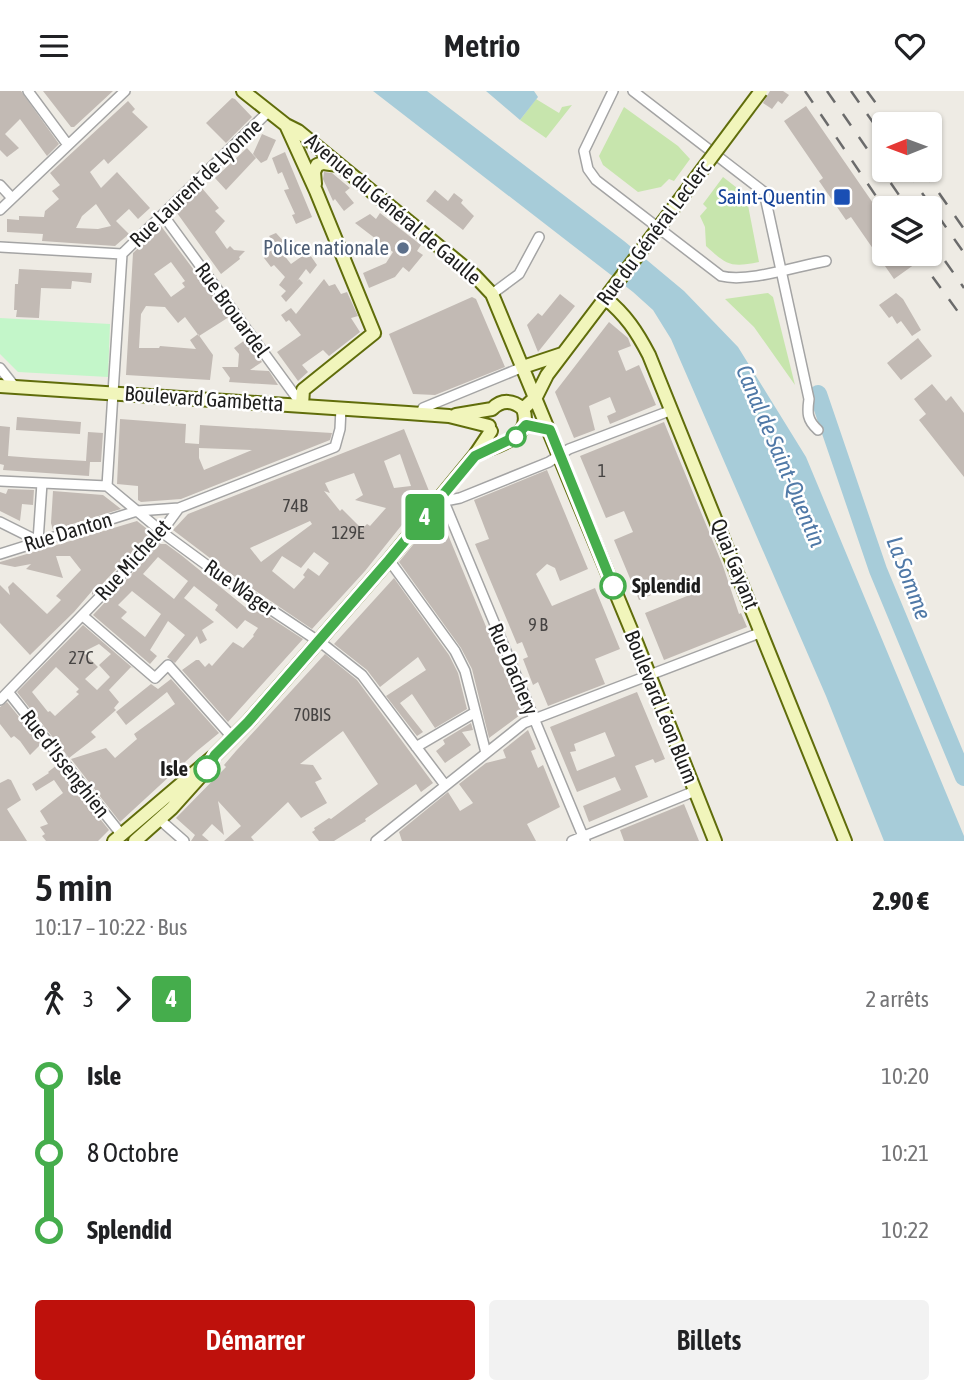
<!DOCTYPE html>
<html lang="fr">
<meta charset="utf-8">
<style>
body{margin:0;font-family:"Asap Condensed",sans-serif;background:#f2f2f2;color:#202124;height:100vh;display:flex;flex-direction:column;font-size:26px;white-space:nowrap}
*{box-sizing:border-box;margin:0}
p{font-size:23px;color:#757577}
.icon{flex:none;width:38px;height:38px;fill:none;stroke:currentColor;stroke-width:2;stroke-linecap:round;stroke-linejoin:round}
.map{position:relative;height:750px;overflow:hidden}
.drawer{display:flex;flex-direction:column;background:#fff;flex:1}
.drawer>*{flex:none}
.badge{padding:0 14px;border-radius:5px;font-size:24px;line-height:46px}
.needle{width:46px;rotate:269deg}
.buttons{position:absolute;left:872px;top:21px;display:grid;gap:14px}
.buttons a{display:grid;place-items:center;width:70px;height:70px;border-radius:7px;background:#fff;box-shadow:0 2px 5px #0004;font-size:35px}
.map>.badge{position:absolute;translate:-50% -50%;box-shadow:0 0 0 4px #fff}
.legs{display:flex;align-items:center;gap:10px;height:77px;padding:0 35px;font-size:23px}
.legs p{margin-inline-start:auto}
.summary{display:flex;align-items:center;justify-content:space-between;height:119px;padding:0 35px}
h1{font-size:38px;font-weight:600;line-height:52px}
.cta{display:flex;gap:14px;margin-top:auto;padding:14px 35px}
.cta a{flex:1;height:80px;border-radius:7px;background:#be110c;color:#fff;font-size:28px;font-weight:600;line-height:80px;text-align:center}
.cta a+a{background:#f2f2f2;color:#202124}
ul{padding:0 35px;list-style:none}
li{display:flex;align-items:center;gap:24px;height:77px;font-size:26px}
li i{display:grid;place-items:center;width:10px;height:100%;margin:0 9px;background:currentColor}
li i::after{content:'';width:18px;height:18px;margin:-9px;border:5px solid;border-radius:50%;background:#fff}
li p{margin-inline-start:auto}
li:first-child i{background:linear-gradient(#0000 50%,currentColor 0)}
li:last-child i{background:linear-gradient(currentColor 50%,#0000 0)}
header{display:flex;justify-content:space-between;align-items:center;height:91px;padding:0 35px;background:#fff;font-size:32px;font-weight:600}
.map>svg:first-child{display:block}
.grass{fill:#c7e5ad}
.park{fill:#c3f6c9}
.water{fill:#a7ccd9}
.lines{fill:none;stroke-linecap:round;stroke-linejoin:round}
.river{stroke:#a7ccd9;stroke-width:18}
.building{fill:#c2bab4;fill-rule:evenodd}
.street-casing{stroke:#a4a4a4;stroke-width:12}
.secondary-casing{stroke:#606d0b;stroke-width:16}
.street{stroke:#fff;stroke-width:9}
.secondary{stroke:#f1f5bb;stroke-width:12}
.rail{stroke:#6b6b6b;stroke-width:2.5;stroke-dasharray:14 14;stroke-linecap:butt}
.secondary-bridge-casing{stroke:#606d0b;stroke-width:16;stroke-linecap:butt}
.secondary-bridge{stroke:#f1f5bb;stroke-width:12}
.line-1-casing{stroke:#fff;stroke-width:16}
.line-1{stroke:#45ad4c;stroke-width:10}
.transit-dot{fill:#1a4fb4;stroke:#fff;stroke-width:2.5}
.service-dot{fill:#5c6f8a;stroke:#fff;stroke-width:2.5}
.stop-1-dot{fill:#fff;stroke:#45ad4c;stroke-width:3.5}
.labels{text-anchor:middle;stroke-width:5;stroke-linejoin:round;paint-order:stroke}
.number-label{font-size:18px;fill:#464443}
.street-label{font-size:21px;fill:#1d1d1d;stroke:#fff}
.transit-label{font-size:21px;fill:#164399;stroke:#fff;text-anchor:end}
.service-label{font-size:21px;fill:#4e5e75;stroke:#fff;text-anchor:end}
.stop-label{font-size:21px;font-weight:bold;fill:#1d1d1d;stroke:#fff;text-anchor:start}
.water-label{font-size:23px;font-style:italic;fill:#5079a7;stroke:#fff}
</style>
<header><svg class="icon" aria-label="menu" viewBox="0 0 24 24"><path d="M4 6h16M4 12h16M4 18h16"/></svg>Metrio<svg class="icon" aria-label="heart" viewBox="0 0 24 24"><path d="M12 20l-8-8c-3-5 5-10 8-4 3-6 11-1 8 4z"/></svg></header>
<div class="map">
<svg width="964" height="750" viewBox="0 0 964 750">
<rect width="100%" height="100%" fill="#eeebe4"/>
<path class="grass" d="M536,8L559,22L562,16L572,14L546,47L520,29Z
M624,16L678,55L690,68L674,90L669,88L661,96L638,101L603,74L599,65Z
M723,86L746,104L759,171C730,177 727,174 706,155L705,136L700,125L707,117L703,113Z
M768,202L773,206L795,294L754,236L725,208Z"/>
<path class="park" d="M0,227L110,233L108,286L18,281L0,263Z"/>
<path class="water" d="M373,0H427L624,150L684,200L738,256L806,366L964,745V750H884L826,605L671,248L653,219L633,201Z
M486,0H534L538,6L520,29Z"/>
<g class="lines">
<path class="river" d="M818,303L878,479L964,686"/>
</g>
<path class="building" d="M0,0H21L59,53L47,65L20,28L5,43L19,57L7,66L0,59Z
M43,0H113L74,36H71Z
M770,0H783L789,4L782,13L778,10L772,18L763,12Z
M232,7L235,8L252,26L226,52L206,32Z
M128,10L135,18L132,21L148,36L108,73L104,68L90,81L101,97L117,81L150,117L138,128L129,118L116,130L129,143L115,155L42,150L43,143L7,141V128L19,129V125L44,126L45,120L59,108L52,100L60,94L50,82ZM96,113L111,135L98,138L76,137L82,125Z
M806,15L884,128V163H908L915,173L894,188L851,126L846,129L819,90L823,87L784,30Z
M262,43L276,49L267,69L261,72L253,63Z
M247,57L256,67L226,99L215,87Z
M285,61L312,126L296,133L292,124L295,123L284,99L289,98L282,81L278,83L272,67Z
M324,81L332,82L350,97L345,101L354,112L344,120L335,108L333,110L323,88Z
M201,96L219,117L215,120L225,130L215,141L227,158L230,155L234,159L245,160L239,166L240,168L221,183L177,122V119Z
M435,99L448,110L454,102L463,109L461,112L474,125L463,139L426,110Z
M380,122L421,154L417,160L423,164L409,181L403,176L395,186L369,197L363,182L386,172L393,161L355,132L370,123L376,128Z
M161,135L229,226L199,245L185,226L178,232L165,216L146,215L141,223L139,257H159L160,255L196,258L190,249L198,243L213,264L210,289L126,284L133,162ZM171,171L185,190L182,192L185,196L171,206L154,183Z
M276,142L286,153L279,158L291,173L308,161L317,174L310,183L306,178L297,190L299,188L303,192L286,211L281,205L286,200L279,194L285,186L274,174L271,176L264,167L276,154L269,145Z
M19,178L92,182L91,192L72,190L71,198L41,197L39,227L16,226L17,219H14L15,193H18Z
M324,188L329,195L335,193L341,203L347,201L358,225L351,227L360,241L329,265L323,259L302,274L308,281L298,290L277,261L301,244L289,229L286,231L281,224L291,217L296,223Z
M896,202L903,208L921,239L912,245L901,230L897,233L892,225L889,227L879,214Z
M560,203L575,215L538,261L527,234L538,222L542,225Z
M472,206L476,208L505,276L435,304L413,303L389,243Z
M609,231L628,247L631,255L618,260L626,280L639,274L656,314L610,333L607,325L616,321L610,306L589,315L595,339L574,347L555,301Z
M918,247L932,265L901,289L887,272Z
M245,249L262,271L250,279L269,280L278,294L229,291L230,287L222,276H238L239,263L234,257Z
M932,293L946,310L951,305L964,322V386L919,329L926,323L914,308Z
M17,326L81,331L80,343L16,339Z
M120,328L186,333L185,352L199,353L200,334L332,342L330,349L181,408L141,411L138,409V395L117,393ZM199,357L252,359L204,379L199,367Z
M664,331L723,475L739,523L741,522L747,536L664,569L645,522L697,501L692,488L667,498L666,490L648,497L651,504L639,509L614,449L633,441L624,420L606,427L580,365Z
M0,335L10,336L8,365L34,367L86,370L88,341L103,342L101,371H90L89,385L3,379L4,374L0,373Z
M404,338L429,400L365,480L312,538L235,486L173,439L188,423ZM400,363L411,395L394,397L384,370ZM354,382L363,404L355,409L386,417L370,435L367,433L362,438L342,418L340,420L324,400L330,402L325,392ZM310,430L312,433L261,471L250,457ZM314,461L329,472L319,485L308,477L303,484L305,486L294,498L272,480L282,465L301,477Z
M547,379L588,478L560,490L555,477L547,473L536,483L552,515L595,497L620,558L595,568L605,593L548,615L538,591L533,594L523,568L528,566L522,551L517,553L475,453L489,448L474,409Z
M8,398L34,399L33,414L22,413L20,430L0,420V401L6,403Z
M53,400L103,404L121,418L53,439L51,432Z
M439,422L521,620L520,624L489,647L472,578L461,557L399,471Z
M137,430L151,441L92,504V500L74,521L30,564L0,532V494L10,504L8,496L13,491L47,523L61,509L56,505L81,479L70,465H56L63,487L26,478L31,473L15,476L0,473V471Z
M160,453H166L181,464L250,520L254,516L303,548L228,631L182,579L196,569H199L205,576L209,572L212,575L233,551L243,557L254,545L253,544L258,537L245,529L237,538L215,519L218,514L194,495L184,507L214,531L202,539L207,549L200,553L197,545L175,572L167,566L185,544L168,530L150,559L157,565L150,573L93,524ZM158,466L188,490L174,508L143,483ZM132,500L161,523L145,546L121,527L127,521L118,514Z
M394,487L449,564L458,582L467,618L435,637L412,603L400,612L423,641L417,645L386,605L426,579L418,566L380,596L367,579L334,553Z
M83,534L134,578L131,576L109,599L119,611L114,617L116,619L91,641L96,646L69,667L17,601ZM99,553L111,563L99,574L110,586L97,599L85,588L98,576L83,561ZM56,576L79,598L76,601L79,603L55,625L50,620L48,621L32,601Z
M325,563L357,589L433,692L421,701L416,693L365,728L366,730L334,750H319L312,741L315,739L314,737L329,727L331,728L378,693L343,640L300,673L313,674L322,688L315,691L327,712L301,727L288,711L251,746L254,750H224L241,735L218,710L224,744L212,733L202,744L209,750H191L195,744L176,727L226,676L224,674L236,660Z
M171,588L219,642L197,660L120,731L71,668L106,657L115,667L137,648L134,643L175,613L167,601L126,634L116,621L151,593L158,598Z
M637,601L665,668L655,672L653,668L635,675L648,706L589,731L583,715L621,699L615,686L577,701L550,636ZM605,641L615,665L577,680L570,661L576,660L574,653Z
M7,611L41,653L30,664L20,650L14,645L11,647L0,633V616Z
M471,632L473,639L462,641L471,654L445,672L436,660L445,653L443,649Z
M528,639L536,658L531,660L538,677L543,674L560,716L527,733L536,750H402L399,741L448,701L460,720L473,712L459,693L486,672L506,667L503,659Z
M57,674L109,739L98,750H46L42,745L45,743L40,736L48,733L40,720L63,702L54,689L36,700L32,693L49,682L48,681Z
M8,688L11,689L21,709L7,718L27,750H0V692Z
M684,713L699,750H624L620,739Z"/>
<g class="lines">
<g class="street-casing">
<path id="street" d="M28,0L68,54
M613,0L584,60L588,78L596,89L721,185C748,192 797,175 826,170
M633,0L764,101L809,308C807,322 807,329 818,339
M0,94L12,107
M0,119L125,0
M163,124L302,314
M0,156L122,163
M122,163L107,395L167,445L231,492L324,554L362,584L445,694
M122,163L268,21
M492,203L519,183L539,146
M0,277L15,296
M421,323L423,317L523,276
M0,390L107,395
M442,406L585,750
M442,406L450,409L460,407L549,371L569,358L672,319
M0,431L38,450L42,392
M0,463L137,420L179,417
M389,469L455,560L465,580L486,662
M83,525L155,587L168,574L232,646
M9,602L121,743
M0,609L157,447L179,417L335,356L340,338L341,317
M416,656L474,622
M159,728L184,750
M376,750L524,632L762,541
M572,750L695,700"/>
</g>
<g class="secondary-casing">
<path id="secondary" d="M243,0L286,34L298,40L475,185L492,203L637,553L715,750
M286,34L316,100L374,242L303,299L302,314
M315,93L314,81L317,74L323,72L338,74
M605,207C626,224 637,241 649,264L845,750
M523,276L562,263
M0,295L408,322L449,325L489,335
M523,318L536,306L547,284L678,111
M456,324L492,318C502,308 513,309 523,318C534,347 497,354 477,363
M114,750L215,664L248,631L389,469L475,364L491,340
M135,750L172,717L208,677"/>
</g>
<use href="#street" class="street"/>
<use href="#secondary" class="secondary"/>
<path class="rail" d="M805,0L884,117
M827,0L908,117
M851,0L884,47
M867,0L891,33
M906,79L964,162
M923,79L964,138
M929,147L964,197
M916,163L964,229"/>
<g class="secondary-bridge-casing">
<path id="secondary-bridge" d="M678,111L761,0"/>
</g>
<use href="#secondary-bridge" class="secondary-bridge"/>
</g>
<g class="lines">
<g class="line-1-casing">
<path id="line-1" d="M207,678L215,664L248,631L389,469L475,365L515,346L526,334L550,339L613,495"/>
</g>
<use href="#line-1" class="line-1"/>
</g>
<rect class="transit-dot" x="833" y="97" width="18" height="18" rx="3.5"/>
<circle class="service-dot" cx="403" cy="157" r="7"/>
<g class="stop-1-dot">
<circle cx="516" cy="346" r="9"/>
<circle cx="613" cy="495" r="12"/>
<circle cx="207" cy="678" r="12"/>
</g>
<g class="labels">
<g class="number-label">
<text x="602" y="386">1</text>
<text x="295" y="421">74B</text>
<text x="348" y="448">129E</text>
<text x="538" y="540">9 B</text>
<text x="81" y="573">27C</text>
<text x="312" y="630">70BIS</text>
</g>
<g class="street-label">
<text transform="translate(196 92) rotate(-44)" y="7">Rue Laurent de Lyonne</text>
<text transform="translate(393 118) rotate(40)" y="7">Avenue du Général de Gaulle</text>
<text transform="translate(654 142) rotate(-53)" y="7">Rue du Général Leclerc</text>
<text transform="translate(232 219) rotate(54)" y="7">Rue Brouardel</text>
<text transform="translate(204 308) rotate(4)" y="7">Boulevard Gambetta</text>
<text transform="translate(68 441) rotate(-17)" y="7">Rue Danton</text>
<text transform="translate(133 469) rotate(-48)" y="7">Rue Michelet</text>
<text transform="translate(735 473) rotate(68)" y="7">Quai Gayant</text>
<text transform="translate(240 497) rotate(35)" y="7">Rue Wager</text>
<text transform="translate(513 578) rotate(67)" y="7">Rue Dachery</text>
<text transform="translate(661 616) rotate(68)" y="7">Boulevard Léon Blum</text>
<text transform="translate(65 673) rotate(52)" y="7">Rue d'Issenghien</text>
</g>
<g class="transit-label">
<text x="826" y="113">Saint-Quentin</text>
</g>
<g class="service-label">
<text x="389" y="164">Police nationale</text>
</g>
<g class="stop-label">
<text x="632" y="502">Splendid</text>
<text x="188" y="685" text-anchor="end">Isle</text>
</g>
<g class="water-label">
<text transform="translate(781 365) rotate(67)" y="8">Canal de Saint-Quentin</text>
<text transform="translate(909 487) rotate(69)" y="8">La Somme</text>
</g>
</g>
</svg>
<div class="buttons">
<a><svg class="needle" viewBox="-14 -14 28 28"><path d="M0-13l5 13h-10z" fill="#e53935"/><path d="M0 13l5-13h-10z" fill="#757577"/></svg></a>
<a><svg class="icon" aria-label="layers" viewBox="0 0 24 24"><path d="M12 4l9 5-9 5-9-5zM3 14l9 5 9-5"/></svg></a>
</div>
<b class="badge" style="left:425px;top:426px;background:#45ad4c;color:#fff">4</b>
</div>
<section class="drawer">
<div class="summary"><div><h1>5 min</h1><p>10:17 – 10:22 · Bus</p></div><b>2.90 €</b></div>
<div class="legs"><svg class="icon" aria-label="walk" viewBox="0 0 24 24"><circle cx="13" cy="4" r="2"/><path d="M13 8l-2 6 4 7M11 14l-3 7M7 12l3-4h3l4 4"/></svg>3<svg class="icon" aria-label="forward" viewBox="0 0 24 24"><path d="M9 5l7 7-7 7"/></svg><b class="badge" style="background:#45ad4c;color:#fff">4</b><p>2 arrêts</p></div>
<ul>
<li><i style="color:#45ad4c"></i><b>Isle</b><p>10:20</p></li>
<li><i style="color:#45ad4c"></i><span>8 Octobre</span><p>10:21</p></li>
<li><i style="color:#45ad4c"></i><b>Splendid</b><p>10:22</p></li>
</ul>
<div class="cta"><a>Démarrer</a><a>Billets</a></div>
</section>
